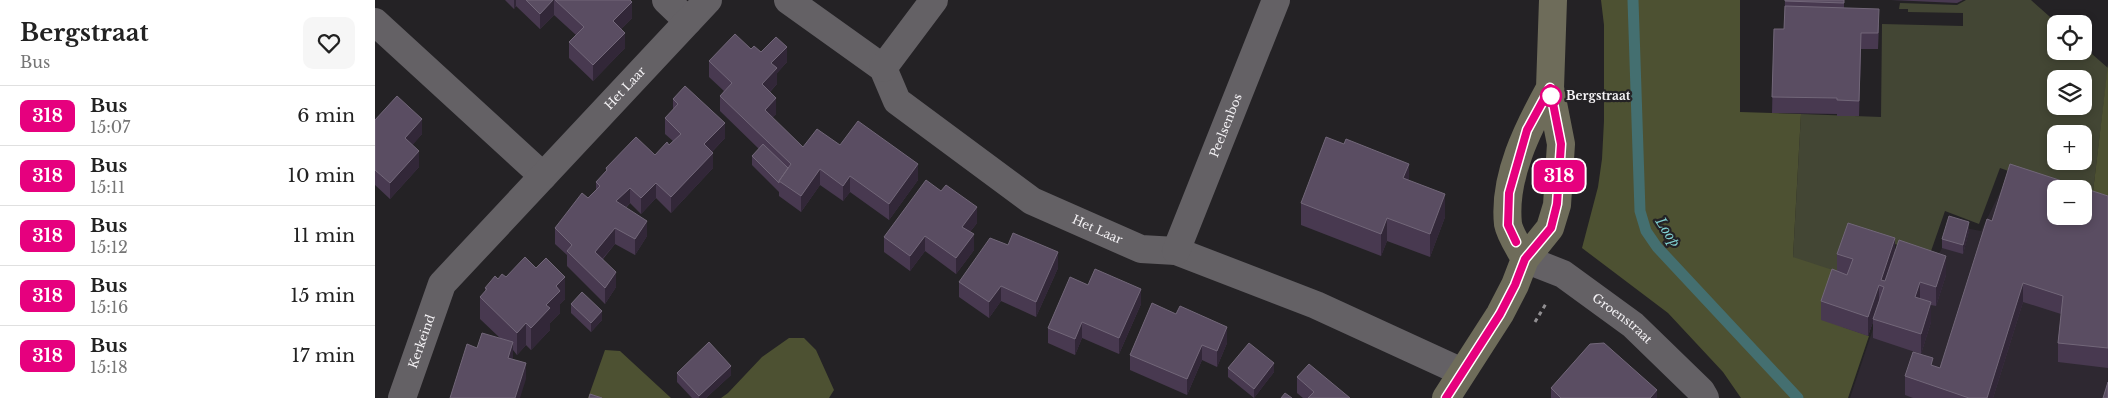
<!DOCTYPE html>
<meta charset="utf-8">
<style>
body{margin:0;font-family:"Libre Baskerville",serif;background:#f6f6f6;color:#222;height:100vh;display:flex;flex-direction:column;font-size:19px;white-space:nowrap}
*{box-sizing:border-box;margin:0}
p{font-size:16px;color:#767676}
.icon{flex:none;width:28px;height:28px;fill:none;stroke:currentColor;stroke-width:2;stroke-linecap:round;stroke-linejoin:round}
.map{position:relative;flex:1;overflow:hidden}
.side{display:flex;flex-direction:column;background:#fff;width:375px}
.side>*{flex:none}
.badge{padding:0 10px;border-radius:8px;font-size:18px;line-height:32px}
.buttons{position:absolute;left:1672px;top:15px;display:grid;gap:10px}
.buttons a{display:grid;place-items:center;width:45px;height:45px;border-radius:10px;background:#fff;box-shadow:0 2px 8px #0003;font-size:25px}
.map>.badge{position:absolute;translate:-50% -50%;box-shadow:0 0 0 2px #fff}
.round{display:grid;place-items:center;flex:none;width:52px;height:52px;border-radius:10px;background:#f6f6f6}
.head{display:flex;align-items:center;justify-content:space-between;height:85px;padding:0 20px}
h1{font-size:24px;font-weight:700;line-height:38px}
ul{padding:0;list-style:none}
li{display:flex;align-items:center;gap:15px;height:60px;padding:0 20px;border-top:1px solid #e0e0e0}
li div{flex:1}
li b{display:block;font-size:19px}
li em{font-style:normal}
li .badge{min-width:55px;font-weight:700;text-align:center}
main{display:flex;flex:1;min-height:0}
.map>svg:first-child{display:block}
.built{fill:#2e2831}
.green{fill:#434634;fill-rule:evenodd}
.forest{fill:#4d5132}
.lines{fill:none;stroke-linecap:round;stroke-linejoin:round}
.stream{stroke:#446f70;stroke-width:11}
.path{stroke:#918f92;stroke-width:3;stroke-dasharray:4 4;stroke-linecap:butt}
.street{stroke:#646165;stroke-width:28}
.secondary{stroke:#6e6c5a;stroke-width:28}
.wall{fill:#483950}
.shaded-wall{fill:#322738}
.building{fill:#5a4d62;stroke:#726779;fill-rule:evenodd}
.line-casing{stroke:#fff;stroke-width:11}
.line{stroke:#e6007e;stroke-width:8}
.stop-dot{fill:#fff;stroke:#e6007e;stroke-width:2.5}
.labels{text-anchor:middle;stroke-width:4.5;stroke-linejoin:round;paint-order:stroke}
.street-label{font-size:12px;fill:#f4f2f5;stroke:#242225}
.stop-label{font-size:12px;font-weight:bold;fill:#f4f2f5;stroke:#242225;text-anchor:start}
.water-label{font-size:14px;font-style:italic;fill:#7fcecf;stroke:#242225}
</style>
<main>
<section class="side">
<div class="head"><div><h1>Bergstraat</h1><p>Bus</p></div><a class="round"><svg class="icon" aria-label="heart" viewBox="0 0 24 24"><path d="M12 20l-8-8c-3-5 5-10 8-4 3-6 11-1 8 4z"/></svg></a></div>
<ul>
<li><span class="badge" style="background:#e6007e;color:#fff">318</span><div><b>Bus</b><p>15:07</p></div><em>6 min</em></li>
<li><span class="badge" style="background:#e6007e;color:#fff">318</span><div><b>Bus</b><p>15:11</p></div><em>10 min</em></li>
<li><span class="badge" style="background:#e6007e;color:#fff">318</span><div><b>Bus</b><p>15:12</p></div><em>11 min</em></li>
<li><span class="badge" style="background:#e6007e;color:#fff">318</span><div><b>Bus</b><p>15:16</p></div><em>15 min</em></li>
<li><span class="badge" style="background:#e6007e;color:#fff">318</span><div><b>Bus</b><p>15:18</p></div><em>17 min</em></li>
</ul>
</section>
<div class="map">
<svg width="1733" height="398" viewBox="0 0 1733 398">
<rect width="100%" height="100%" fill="#242225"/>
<path class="built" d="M1633,176L1681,216H1709L1733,209V398H1475L1522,257L1559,263L1567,248L1574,225L1606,231Z"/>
<path class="green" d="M1591,0H1656L1683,24H1681V51H1709V47L1733,68L1717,200L1709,189H1684L1625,168L1604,224L1570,211L1555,254L1516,243L1486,334L1418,257L1426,114L1506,117L1507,24L1588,26V13L1533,12V9H1524L1525,3L1582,5ZM1681,79H1709V106H1681ZM1681,134H1709V161H1681Z"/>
<path class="forest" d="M1226,0H1365V112L1426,114L1418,257L1476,276L1468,327L1494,336L1473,398H1366L1348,372L1293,313L1207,248L1223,187L1227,159L1229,121V25Z
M1733,64V209L1717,200Z
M414,338H429L441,350L459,390L454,398H346L353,393L387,357Z
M230,350L245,351L296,398H213Z"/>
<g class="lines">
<path class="stream" d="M1258,0L1265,211L1271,231L1282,247L1423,398"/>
<path class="path" d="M1160,322L1172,302"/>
<g class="street">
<path d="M291,0L313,21"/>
<path id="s1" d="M413,0L508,68L522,101L657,201L766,249L801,251L941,305L1087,372"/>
<path d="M0,22L168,176"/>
<path d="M508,68L559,0"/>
<path id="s2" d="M801,251L901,0"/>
<path id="s3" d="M1150,259L1188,274L1258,325L1326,391L1330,398"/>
<path id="s4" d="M27,398L67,284L333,0"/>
</g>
<path class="secondary" d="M1150,259C1145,249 1135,235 1133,224C1128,177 1153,128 1175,88
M1071,398L1125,314L1140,285L1150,259L1175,228L1182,205L1186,144L1175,88L1178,0"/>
</g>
<path class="wall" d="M130,0H255L257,18L246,29L250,48L218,81L194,58V42L201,35L179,15L165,29L141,6L139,9Z
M1410,0H1469V8L1504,25L1503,49H1486L1484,116H1462V114L1397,113L1399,29H1409Z
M1516,0H1588L1582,3Z
M376,49L412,62L402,73V84L395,92L401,114L397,118L428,147L465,145L543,180L514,220L475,192L468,201L445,185L426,212L404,196V192L377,165V156L384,149L345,111V96L349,91L334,77V61Z
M298,99L350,138L337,152L338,168L296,213L281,198L266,214L255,203L251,208L272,236L260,255L240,244L228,259L241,287L230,304L192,266V255L180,244V228L221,190V182L231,172V168L280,155L294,145L298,141L290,134V118L298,110Z
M0,120L47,134L37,145L44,167L15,199L0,185Z
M1034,181L1070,217L1055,257L1012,241L1006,256L926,225V203Z
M1733,196V368L1683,362V343L1686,314L1648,302L1618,398H1538L1530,395V376L1558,366L1565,368L1617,221Z
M602,223L595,232L599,250L581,274L550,251L535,271L509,252V237Z
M1594,231L1588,254L1567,248V239Z
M633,245L683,268L661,317L626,301L614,318L584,297V282Z
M1520,253L1571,275L1561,306L1556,305V322L1546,354L1498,338V322L1493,336L1446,320V301L1462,271V254Z
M161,268L190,299L185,304V313L175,323V330L156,350L151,345L142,355L138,350L137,359L151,379L102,348L125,338L105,319V297L110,292V288L123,279Z
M713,285L766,304L744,354L707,338L700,355L673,343V328Z
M777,303L852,343L842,367L827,360L812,395L755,370V355Z
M196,304L227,320L216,332L196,313Z
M853,368L899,372L879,398L853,377Z
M302,373L356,375L331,398H317L302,382Z
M922,377L975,398H928L922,393Z
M1176,388L1282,398H1176Z"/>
<path class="shaded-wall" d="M139,0H141V6L139,9Z
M178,0H179V15L165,29V14Z
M257,2V18L238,37V21Z
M250,33V48L218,81V65Z
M1486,33V49L1484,116V101Z
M412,47V62L402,73V84L387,100V84L396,63Z
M401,98V114L390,126V110Z
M47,119V134L30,154V138Z
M350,123V138L329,160V144Z
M44,151V167L15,199V183Z
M338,153V168L296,213V197Z
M543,164V180L514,220V204Z
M1034,164V186L1028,178Z
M445,169V185L426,212V196Z
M475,176V192L468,201V186Z
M281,183V198L266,214V198Z
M255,188V203L241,217V201Z
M1070,194V217L1055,257V234Z
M602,207V223L587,242V227Z
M1012,218V241L1006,256V234Z
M272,221V236L260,255V239Z
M1594,222V231L1588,254V245Z
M240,228V244L220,267V252Z
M599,234V250L581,274V258Z
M550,236V251L535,271V256Z
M1520,238V258L1509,287L1506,280Z
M683,252V268L661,317V302Z
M1571,256V275L1561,306V287Z
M241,272V287L230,304V288Z
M190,277V299L185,304V313L175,323V330L156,350V328L171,305L181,286Z
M1545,282V301L1540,297Z
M1648,283V302L1618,398H1612Z
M1504,285V304L1498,319V322L1493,336V317Z
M626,286V301L614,318V302Z
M766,289V304L744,354V338Z
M1556,302V322L1546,354V334Z
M227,311V320L216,332V323Z
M707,322V338L700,355V339Z
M151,323V345L142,355V333Z
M852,327V343L842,367V351Z
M138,342V358L133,373V358Z
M827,345V360L812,395V379Z
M151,363V379L145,398H140Z
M899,363V372L879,398V389Z
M356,366V375L331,398H324V396Z
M1282,390V398H1275Z"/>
<path class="building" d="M151,0H178L165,14Z
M180,0H255L257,2L238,21L250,33L218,65L194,42L209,27Z
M1410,0H1469V3L1410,1Z
M1410,6L1504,9L1503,33H1486L1484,101L1462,100V98L1397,97L1399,29H1409Z
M360,34L376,49L379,46L386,52L401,37L412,47L396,63L402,68L387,84L401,98L390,110L428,147L442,129L465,145L483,121L543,164L514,204L475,176L468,186L445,169L426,196L404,181L416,164L345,96L357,83L334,61Z
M310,86L350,123L329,144L338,153L296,197L281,183L266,198L255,188L241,201L272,221L260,239L240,228L220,252L241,272L230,288L192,251L197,245L180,228L207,193L213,198L225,186L221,182L232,170L231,168L261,137L280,155L292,142L294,145L306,134L290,118L303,104L298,99Z
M22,96L47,119L30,138L44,151L15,183L0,170V120Z
M951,137L969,144L971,139L1034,164L1028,178L1070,194L1055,234L1012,218L1006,234L926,203Z
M388,144L413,168L404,181V183L377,156Z
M1635,164L1733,196V348L1683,343L1688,296L1648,283L1612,398H1594L1530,376L1538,352L1558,358L1556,365L1565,368L1612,219L1617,221ZM1681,189H1709V216H1681Z
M551,180L566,191L571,185L602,207L587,227L599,234L581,258L550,236L535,256L509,237Z
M1574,216L1594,222L1588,245L1567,239Z
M1473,223L1520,238L1506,280L1510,281L1524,240L1571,256L1561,287L1545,282L1540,297L1556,302L1546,334L1498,319L1509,287L1504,285L1493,317L1446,301L1457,269L1472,275L1478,259L1462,254Z
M638,233L683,252L661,302L626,286L614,302L584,282L615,238L633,245Z
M150,257L161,268L171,258L190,277L181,286L185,291L171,305L175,308L156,328L151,323L142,333L105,297L112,289L110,288L120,276L123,279L127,274L131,277Z
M720,269L766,289L744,338L707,322L700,339L673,328L695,277L713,285Z
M207,292L227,311L216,323L196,304Z
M777,303L801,314L805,306L852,327L842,351L827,345L812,379L755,355Z
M107,333L138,342L133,358L151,363L140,398H75L92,344L102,348Z
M334,342L356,366L324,396L302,373Z
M874,343L899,363L879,389L853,368Z
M1229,343L1282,390L1275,398H1186L1176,388L1215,344Z
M934,364L975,398H933L939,392L922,377Z
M1733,382V398H1728Z
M910,393L917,398H906Z
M215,394L227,398H214Z"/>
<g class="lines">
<g class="line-casing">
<path id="line" d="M1071,398L1125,314L1140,285L1150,259L1176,228L1182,204L1186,144L1175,88L1152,130L1134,193L1133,225L1141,242"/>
</g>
<use href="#line" class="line"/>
</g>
<circle class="stop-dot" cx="1176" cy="96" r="10"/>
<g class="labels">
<g class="street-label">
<text dy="4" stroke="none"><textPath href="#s4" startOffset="389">Het Laar</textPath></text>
<text dy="4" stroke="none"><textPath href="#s2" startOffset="135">Peelsenbos</textPath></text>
<text dy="4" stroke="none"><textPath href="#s1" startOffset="392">Het Laar</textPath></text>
<text dy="4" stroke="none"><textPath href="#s3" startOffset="115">Groenstraat</textPath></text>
<text dy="4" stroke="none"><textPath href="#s4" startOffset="60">Kerkeind</textPath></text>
</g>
<g class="stop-label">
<text x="1191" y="100">Bergstraat</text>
</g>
<g class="water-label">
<text transform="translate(1293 232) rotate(57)" y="5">Loop</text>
</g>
</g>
</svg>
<div class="buttons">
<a><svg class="icon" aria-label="locate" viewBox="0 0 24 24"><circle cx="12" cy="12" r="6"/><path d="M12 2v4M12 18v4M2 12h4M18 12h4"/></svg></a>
<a><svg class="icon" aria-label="layers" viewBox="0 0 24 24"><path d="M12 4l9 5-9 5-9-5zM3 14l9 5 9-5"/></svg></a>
<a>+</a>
<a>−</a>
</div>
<b class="badge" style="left:1184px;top:176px;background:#e6007e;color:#fff">318</b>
</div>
</main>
